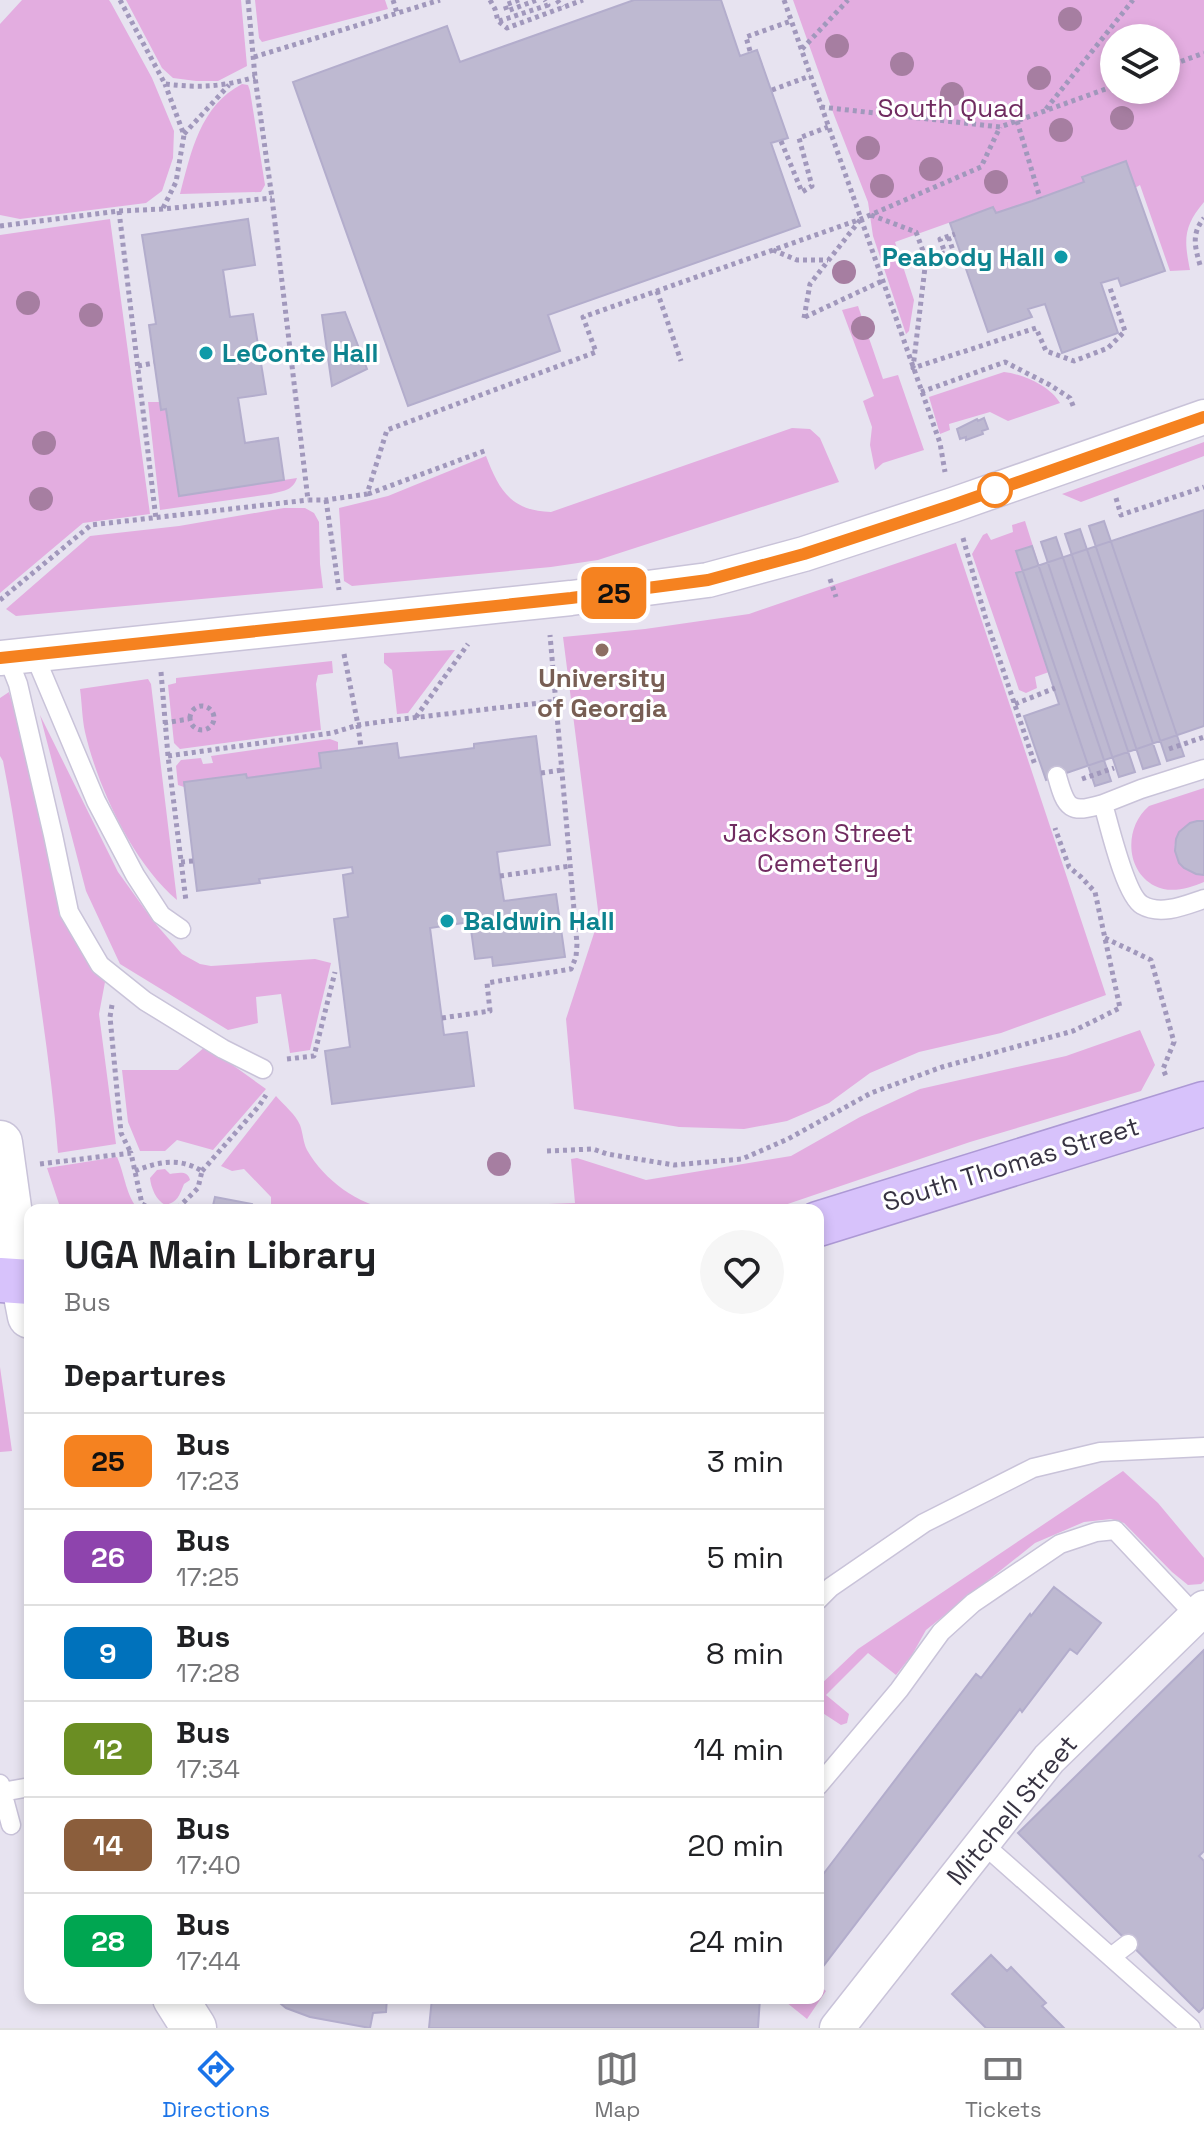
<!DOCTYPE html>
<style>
body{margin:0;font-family:"Space Grotesk",sans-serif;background:#f6f6f6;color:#202124;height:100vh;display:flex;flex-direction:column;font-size:30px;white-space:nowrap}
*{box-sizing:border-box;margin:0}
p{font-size:26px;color:#757577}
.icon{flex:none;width:44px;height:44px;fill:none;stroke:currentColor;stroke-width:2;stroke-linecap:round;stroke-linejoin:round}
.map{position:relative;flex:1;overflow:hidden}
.side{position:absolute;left:24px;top:1204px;width:800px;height:800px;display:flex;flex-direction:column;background:#fff;border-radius:16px;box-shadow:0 4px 12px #0003}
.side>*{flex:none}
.badge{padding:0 16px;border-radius:12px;font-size:28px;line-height:52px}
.fabs{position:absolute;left:1100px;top:24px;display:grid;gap:16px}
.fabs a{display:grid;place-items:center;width:80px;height:80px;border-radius:50%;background:#fff;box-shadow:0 4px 12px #0003;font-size:40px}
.map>.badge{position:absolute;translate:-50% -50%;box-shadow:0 0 0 4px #fff}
h2{padding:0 40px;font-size:30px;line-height:72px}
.round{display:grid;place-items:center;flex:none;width:84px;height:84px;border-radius:42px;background:#f6f6f6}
.headline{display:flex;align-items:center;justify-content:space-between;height:136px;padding:0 40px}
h1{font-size:38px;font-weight:800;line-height:60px}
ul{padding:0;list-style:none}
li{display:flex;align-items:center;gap:24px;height:96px;padding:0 40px;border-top:2px solid #e0e0e0}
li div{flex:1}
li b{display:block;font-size:30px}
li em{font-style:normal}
li .badge{min-width:88px;font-weight:700;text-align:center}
.dock{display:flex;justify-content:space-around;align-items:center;height:112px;border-top:2px solid #e0e0e0;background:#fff;font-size:22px;color:#757577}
.dock a{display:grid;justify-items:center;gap:4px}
.dock .current{color:#1a73e8}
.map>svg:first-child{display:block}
.green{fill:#e3ade0;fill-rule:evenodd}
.building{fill:#beb9d1;stroke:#b3adcc;stroke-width:2}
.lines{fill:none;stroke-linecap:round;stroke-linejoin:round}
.service-casing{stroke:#c9c3d9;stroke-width:21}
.minor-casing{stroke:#c9c3d9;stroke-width:37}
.tertiary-casing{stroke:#c9c3d9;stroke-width:47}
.secondary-casing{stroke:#ad99d5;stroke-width:47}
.path{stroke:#a198bc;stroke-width:5;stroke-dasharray:4 4;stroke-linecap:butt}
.service{stroke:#fff;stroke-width:18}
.minor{stroke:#fff;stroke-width:34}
.tertiary{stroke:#fff;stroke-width:44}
.secondary{stroke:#d7c2fb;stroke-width:44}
.tree{fill:#a67ea1}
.line-casing{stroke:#fff;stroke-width:18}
.line{stroke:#f58220;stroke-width:12}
.culture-dot{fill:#0f9aa8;stroke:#fff;stroke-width:3}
.stop-dot{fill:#fff;stroke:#f58220;stroke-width:4}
.education-dot{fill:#8d6e63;stroke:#fff;stroke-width:3}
.labels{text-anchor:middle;stroke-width:6;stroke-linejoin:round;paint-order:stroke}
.park-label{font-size:26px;fill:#702b60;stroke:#fff}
.culture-label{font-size:26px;font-weight:bold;fill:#0d838f;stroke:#fff;text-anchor:start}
.education-label{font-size:26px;font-weight:bold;fill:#785e54;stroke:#fff}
.street-label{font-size:26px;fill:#373342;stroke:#fff}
</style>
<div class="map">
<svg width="1204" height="2028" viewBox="0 0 1204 2028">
<rect width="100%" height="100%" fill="#e7e3f0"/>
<path class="green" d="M22,0H109L111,3L152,78L174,131L173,158L162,191L146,203L20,219L0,215V24Z
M126,0H241L247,66L218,81H196L173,78L162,68Z
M255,0H385L388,9L262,42L259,38Z
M793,0H1204V202C1183,227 1184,240 1190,270L1170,271L1140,185L1135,188L1126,162L1083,176L1084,182L996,213L993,207L895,242L914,300L909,331L906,334L873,236L868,202L834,115ZM1114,38H1166V90H1114Z
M242,84L248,85L250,91L265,185L261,192L180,194C191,152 200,106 242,84Z
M110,219L150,514L83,523L0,593V235Z
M858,306L883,379L898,375L924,450L883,463L875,470L870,445L872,427L863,401L874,396L842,310Z
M1004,372C1023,374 1050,386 1060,403L1008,421L990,412L949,424L950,430L940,434L929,397Z
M148,402H160L161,409H166L179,496L297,478C293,491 282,491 271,494L160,510Z
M792,428L810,429L820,438L839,482L598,560L551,567L352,586L344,581L339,508L388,496L486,456C499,490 511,511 551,512Z
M1204,442V456L1081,502L1062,494Z
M284,508H305L314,513L319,522L320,564L323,588L16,616L6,609L90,536L179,526Z
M1025,521L1039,565L1016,574L1049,672L1035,677L1037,688L1026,693L1019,690L972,554L983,535L987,533L991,540L1013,532L1012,525Z
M956,543L1106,995L1001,1033L919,1052L870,1073L829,1103L787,1121L744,1129L679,1127L574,1109L566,1019L599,918L563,637L645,629L749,614Z
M455,650L408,713L397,714L392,670L384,663V653Z
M332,661L333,673L318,675L316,684L321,730L180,749L174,743L168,685L176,683V678Z
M148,679L151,684L177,900C133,863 98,788 85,732C82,718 82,703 80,689Z
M9,692L25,747L61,917L105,982L99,1014L116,1144L58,1153C53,1087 43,1022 34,957C24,891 16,826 3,761L0,756V698Z
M40,715L118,872L154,922L182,954L200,964L211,966L315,959L331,963L310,1050L290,1053L281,994L256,997L258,1023L228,1030L120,964L86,891Z
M330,739L338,742V750L320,753L321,768L247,778L246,774L184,782V787L178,785L176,766L181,760L201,758L203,764L213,763L211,756Z
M1204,788V821C1165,822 1165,872 1204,875V882C1189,888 1171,894 1155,886C1125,871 1124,827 1149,806Z
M1140,1030L1155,1065L1141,1091L970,1142L770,1210H271V1197L244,1169L232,1171L221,1166L276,1096C284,1105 296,1115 300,1125C303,1133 303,1142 307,1150C324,1180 358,1205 393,1210L575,1203L571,1159L577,1158L646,1180L791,1156L860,1117L920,1089L1066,1056Z
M206,1046L266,1089L213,1150L177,1140L165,1151H140L128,1122L122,1070H178Z
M117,1157C125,1175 126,1197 139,1210H61L47,1168Z
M165,1169L170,1174C178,1173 188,1170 190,1180L184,1184C179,1196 178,1202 165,1205C156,1200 151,1188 150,1178L157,1170Z
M0,1367L12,1451L0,1452Z
M1123,1471L1158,1503L1204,1558V1581L1201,1584L1188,1585L1172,1572L1124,1523L1111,1519L1084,1522L1035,1543L926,1630L912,1655L896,1675L868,1653L826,1695L849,1714L847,1723L841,1725L818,1710V1687L858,1649Z
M818,1985L826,1991L807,2019L781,1998H818Z"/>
<path class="building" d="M634,0H721L740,56L757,50L788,138L771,143L800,226L548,315L560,351L408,406L293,82L447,26L460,62Z
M1126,161L1165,271L1121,286L1118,278L1101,283L1118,333L1062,353L1045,304L1028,309L1032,317L988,332L950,223L993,207L996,213L1032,201L1084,182L1082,177Z
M248,219L255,265L223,270L230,317L253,314L266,394L238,398L245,443L278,438L284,480L179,496L166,409L161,410L149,325L156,324L142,235Z
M345,312L367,369L332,386L322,315Z
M984,418L988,429L982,431L983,434L966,440V437L960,439L957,429L977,419L978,421Z
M1204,510V726L1046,780L1024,716L1059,704L1016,573Z
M1104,521L1184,756L1167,761L1089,526Z
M1080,529L1160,764L1143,769L1065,534Z
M1056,537L1135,772L1119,777L1041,542Z
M1032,546L1111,781L1095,786L1016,551Z
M536,736L550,845L497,852L500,876L504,901L556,894L565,957L493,966L492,957L475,959L470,922L430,928L444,1035L467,1032L474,1086L332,1104L325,1051L350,1047L334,919L348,917L343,875L353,873L352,867L259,879L260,883L197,891L184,782L246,774L247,778L321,768L319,753L397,743L399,758L474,748V744Z
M1197,821H1204V875L1196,874L1184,868L1179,863L1175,851L1176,839L1179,832L1190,823Z
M215,1197L252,1204L251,1210H212Z
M1054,1587L1101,1623L1077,1654L1070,1649L1022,1712L1020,1709L818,1973V1881L976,1674L981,1678L1030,1614L1031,1616Z
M1204,1650V1851L1199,1856L1204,1861V2007L1199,2012L1018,1833Z
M991,1955L1007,1971L1011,1967L1046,2003L1042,2006L1064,2028H986L952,1994Z
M274,1998H387L386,2012L373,2013L370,2028L310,2017L286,2008Z
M432,1998H760L758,2028H429Z"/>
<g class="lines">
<g class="service-casing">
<path id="service" d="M34,654L96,801L135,875L161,915L181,929
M7,656L18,684L53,835L69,912L100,965L145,1001L223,1049L263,1069
M1204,769L1141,789L1103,804C1109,824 1125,895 1142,905C1161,916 1186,905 1204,899
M1057,776C1066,809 1070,814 1103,804
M818,1600L831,1587L924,1523L1033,1468L1100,1452L1204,1447
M0,1784L11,1825
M818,1786L899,1690L941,1632L973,1603L1060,1544L1096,1532L1115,1530L1196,1616
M2,1792L30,1787
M982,1843L1191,2028
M1111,1957L1128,1944"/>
</g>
<g class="minor-casing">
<path id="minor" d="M0,658L571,598L708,580L804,554L953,505L1204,417
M837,2028L1049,1759L1204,1608"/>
</g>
<g class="tertiary-casing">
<path id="tertiary" d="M0,1143L9,1208L30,1316
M175,1998L194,2028"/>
</g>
<g class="secondary-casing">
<path id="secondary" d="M818,1224L1204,1104
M0,1280L30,1282"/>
</g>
<path class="path" d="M120,0L165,84C200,88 222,87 255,77
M248,0L255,77L272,198L308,500H326L367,494L387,430L596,352L583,317L861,219L981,167L1000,127
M393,0L397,13
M490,0L495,9L498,21L507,28L583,0
M519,0L505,5L507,11L537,0
M557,0L562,7
M784,0L940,443L945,472
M499,21L548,5L545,0
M802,49L848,0
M750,51L746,37L791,21
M254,57L440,0
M1166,67L1204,53
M772,90L810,76
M821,107L1000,127L1114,86
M1046,109L1133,0
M1017,121L1040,198
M184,134L229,85
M781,141L802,192L812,186L799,138L828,127
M163,208L176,182L184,135L165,84
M119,211L156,519
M871,215L916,232L926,259L913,368L1036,328L1046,351L1074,361L1108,348L1125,331L1110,288
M0,226L119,211L163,209L272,198
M773,250L797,260H828
M926,259L945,253L940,239L955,234
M940,261L955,256L949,239L955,238
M1200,265C1195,247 1191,234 1204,218
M657,291L681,361
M805,317L882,281
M804,318L810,284L860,220
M138,366L154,363
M921,392L1005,362L1050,385L1070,398L1074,408
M368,494L487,450
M1116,498L1121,515L1204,487
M326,500L339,590
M963,538L985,616L1035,765
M830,579L836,597
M0,600L91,525L308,500
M344,654L358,725L361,748
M161,672L168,756L186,901
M1015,704L1055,688
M190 718a12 12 0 1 1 24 0a12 12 0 1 1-24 0Z
M416,717L468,644
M164,723L189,719
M1169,749L1204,737
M168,756L332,733L358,725L394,720L557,701
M541,773L562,770
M1082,779L1114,768
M181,862L193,861
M500,876L570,866
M1105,938L1151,960L1174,1042L1163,1069L1166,1076
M112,1005L110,1017L121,1133L131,1153
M442,1018L490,1011L487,983L571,969L576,957L577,944L550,635
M287,1059L314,1056L335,972
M547,1151L593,1149L607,1154L674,1165L742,1159L788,1139L871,1093L942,1067L1073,1031L1120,1008L1095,892L1081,877L1069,867L1055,828
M40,1164L131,1153L142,1204L154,1210
M135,1171C158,1162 179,1157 202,1171L198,1188L176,1210
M202,1171L259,1106L266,1095"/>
<use href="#service" class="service"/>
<use href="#minor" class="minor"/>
<use href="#tertiary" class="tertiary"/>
<use href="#secondary" class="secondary"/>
</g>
<g class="tree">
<circle cx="1070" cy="19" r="12"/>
<circle cx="837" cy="46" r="12"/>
<circle cx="902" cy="64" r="12"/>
<circle cx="1039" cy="78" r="12"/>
<circle cx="952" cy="94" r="12"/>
<circle cx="1122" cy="118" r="12"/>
<circle cx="1061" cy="130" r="12"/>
<circle cx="868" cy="148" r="12"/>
<circle cx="931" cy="169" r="12"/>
<circle cx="996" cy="182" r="12"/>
<circle cx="882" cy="186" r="12"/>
<circle cx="844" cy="272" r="12"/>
<circle cx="28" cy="303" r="12"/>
<circle cx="91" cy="315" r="12"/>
<circle cx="863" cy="328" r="12"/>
<circle cx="44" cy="443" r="12"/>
<circle cx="41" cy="499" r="12"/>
<circle cx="499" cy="1164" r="12"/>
</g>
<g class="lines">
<g class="line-casing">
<path id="line" d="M0,658L571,598L708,580L804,554L953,505L1204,417"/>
</g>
<use href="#line" class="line"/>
</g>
<g class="culture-dot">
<circle cx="1061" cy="257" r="8"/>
<circle cx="206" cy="353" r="8"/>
<circle cx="447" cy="921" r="8"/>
</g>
<circle class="stop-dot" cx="995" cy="490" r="16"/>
<circle class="education-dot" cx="602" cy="650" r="8"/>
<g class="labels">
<g class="park-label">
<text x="951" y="117">South Quad</text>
<text x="818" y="842">Jackson Street<tspan x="818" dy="30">Cemetery</tspan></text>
</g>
<g class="culture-label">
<text x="1045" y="266" text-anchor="end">Peabody Hall</text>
<text x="222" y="362">LeConte Hall</text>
<text x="463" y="930">Baldwin Hall</text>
</g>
<g class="education-label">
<text x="602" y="687">University<tspan x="602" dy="30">of Georgia</tspan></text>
</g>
<g class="street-label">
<text transform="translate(1011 1164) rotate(-17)" y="9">South Thomas Street</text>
<text transform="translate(1012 1810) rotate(-50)" y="9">Mitchell Street</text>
</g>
</g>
</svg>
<div class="fabs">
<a><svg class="icon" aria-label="layers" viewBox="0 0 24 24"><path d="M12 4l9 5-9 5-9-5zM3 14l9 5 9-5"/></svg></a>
</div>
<b class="badge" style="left:614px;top:593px;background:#f58220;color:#111">25</b>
<section class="side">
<div class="headline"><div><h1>UGA Main Library</h1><p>Bus</p></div><a class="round"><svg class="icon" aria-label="heart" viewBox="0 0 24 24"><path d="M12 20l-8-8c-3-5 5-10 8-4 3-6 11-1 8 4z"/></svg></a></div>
<h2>Departures</h2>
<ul>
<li><span class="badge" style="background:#f58220;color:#111">25</span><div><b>Bus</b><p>17:23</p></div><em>3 min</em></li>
<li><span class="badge" style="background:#8e44ad;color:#fff">26</span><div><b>Bus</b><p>17:25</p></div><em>5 min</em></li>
<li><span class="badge" style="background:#0072bc;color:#fff">9</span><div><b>Bus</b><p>17:28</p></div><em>8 min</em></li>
<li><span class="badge" style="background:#6b8e23;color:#fff">12</span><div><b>Bus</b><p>17:34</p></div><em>14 min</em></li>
<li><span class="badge" style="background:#8b5e3c;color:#fff">14</span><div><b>Bus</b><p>17:40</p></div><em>20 min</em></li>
<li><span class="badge" style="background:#00a651;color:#fff">28</span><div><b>Bus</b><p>17:44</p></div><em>24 min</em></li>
</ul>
</section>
</div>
<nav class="dock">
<a class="current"><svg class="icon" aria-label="directions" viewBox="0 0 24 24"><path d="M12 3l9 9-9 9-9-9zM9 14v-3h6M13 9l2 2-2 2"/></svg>Directions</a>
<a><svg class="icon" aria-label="map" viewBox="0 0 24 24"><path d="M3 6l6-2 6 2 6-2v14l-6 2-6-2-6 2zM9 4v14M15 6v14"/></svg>Map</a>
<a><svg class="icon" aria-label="tickets" viewBox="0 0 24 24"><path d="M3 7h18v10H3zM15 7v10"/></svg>Tickets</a>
</nav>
